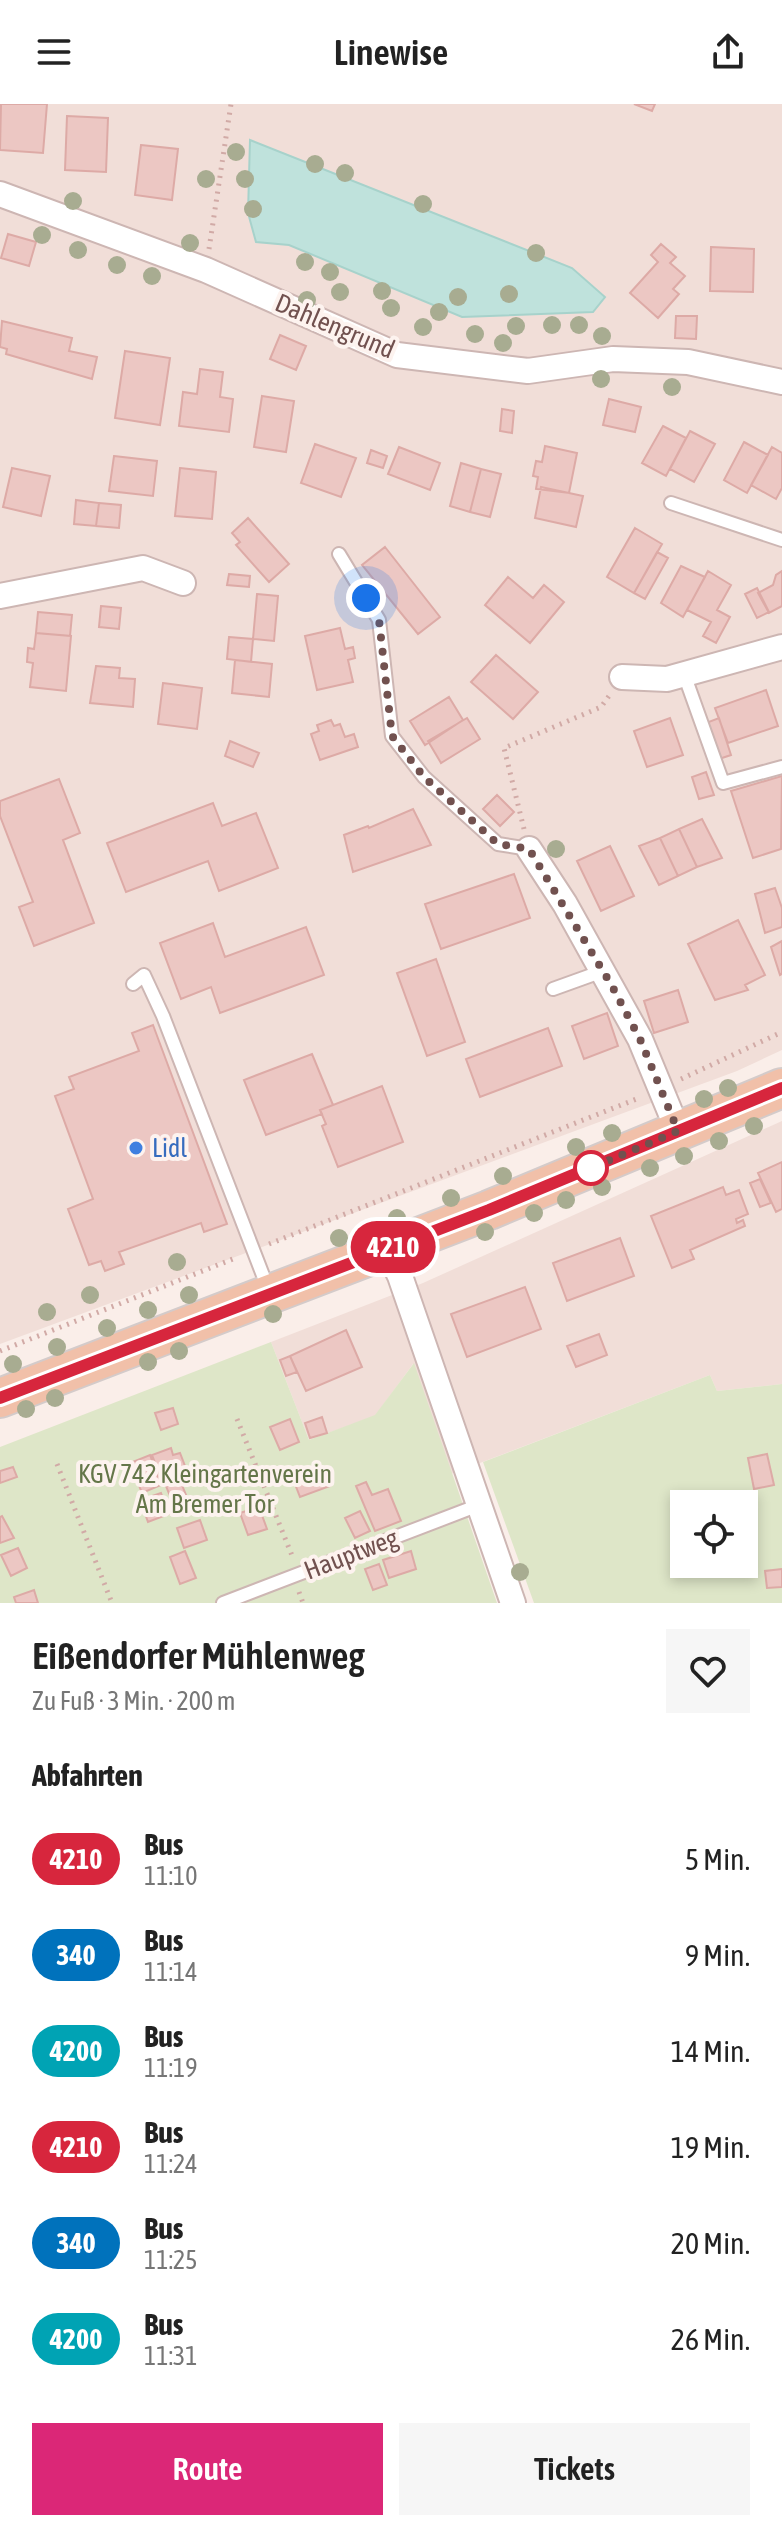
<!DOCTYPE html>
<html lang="de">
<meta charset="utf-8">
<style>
body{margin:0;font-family:"Asap Condensed",sans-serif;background:#f6f6f6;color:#222;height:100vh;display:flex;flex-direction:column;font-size:30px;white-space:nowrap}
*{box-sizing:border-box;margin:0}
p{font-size:26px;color:#767676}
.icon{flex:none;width:44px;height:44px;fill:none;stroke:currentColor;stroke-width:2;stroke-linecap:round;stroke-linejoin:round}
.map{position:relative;height:1499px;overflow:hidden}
.sheet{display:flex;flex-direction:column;background:#fff;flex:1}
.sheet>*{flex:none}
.badge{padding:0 16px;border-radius:26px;font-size:28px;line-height:52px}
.tools{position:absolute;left:670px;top:1386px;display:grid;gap:16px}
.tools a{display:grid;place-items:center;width:88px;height:88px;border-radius:0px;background:#fff;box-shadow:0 4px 12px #0003;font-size:40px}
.you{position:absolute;width:40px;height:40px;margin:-20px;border:6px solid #fff;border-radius:50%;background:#1a73e8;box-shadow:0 0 0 12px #1a73e833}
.map>.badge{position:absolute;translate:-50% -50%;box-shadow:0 0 0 4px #fff}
h2{padding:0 32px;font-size:30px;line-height:72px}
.round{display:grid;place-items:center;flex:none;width:84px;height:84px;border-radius:0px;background:#f6f6f6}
.overview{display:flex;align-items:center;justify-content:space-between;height:136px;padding:0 32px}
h1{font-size:38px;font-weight:600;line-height:60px}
.cta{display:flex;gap:16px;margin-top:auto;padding:16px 32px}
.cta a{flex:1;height:92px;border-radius:0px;background:#db2777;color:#fff;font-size:32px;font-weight:600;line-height:92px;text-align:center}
.cta a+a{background:#f6f6f6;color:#222}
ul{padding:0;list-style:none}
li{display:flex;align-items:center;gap:24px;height:96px;padding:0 32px}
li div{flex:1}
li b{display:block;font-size:30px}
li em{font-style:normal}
li .badge{min-width:88px;font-weight:700;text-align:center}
header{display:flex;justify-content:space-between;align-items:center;height:104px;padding:0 32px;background:#fff;font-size:36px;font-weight:600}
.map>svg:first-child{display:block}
.residential{fill:#f1ded8}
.green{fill:#dee6c8;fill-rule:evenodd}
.water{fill:#bfe2dc;stroke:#a7d2cb;stroke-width:2}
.building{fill:#ecc7c3;stroke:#ddaaa6;stroke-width:2}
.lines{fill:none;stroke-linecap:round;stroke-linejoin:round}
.lane-casing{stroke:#cdb6b3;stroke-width:16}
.street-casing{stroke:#cdb6b3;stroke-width:28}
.primary-casing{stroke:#d4cbca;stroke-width:42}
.path{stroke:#d1aaa6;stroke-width:5;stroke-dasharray:2 6;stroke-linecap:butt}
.lane{stroke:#fff;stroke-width:12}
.street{stroke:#fff;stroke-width:24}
.primary{stroke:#f1c0a9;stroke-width:38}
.tree{fill:#a8ac91}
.line-casing{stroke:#fff;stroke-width:18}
.line{stroke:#d7263d;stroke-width:12}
.walk{stroke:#71514f;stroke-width:8;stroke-dasharray:0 14.4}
.shop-dot{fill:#3f7fe0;stroke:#fdf3ef;stroke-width:3}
.stop-dot{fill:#fff;stroke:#d7263d;stroke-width:4}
.labels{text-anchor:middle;stroke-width:8;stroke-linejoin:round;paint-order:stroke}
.street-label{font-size:26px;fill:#71514f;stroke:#fdf3ef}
.shop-label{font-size:26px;fill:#366cbe;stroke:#fdf3ef;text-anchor:start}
.park-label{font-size:26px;fill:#647649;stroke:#fdf3ef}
</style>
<header><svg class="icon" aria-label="menu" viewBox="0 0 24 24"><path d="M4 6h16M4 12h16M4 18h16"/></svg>Linewise<svg class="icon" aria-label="share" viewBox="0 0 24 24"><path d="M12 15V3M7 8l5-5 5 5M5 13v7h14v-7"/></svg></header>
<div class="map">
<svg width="782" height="1499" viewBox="0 0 782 1499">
<rect width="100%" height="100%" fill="#faeee9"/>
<path class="residential" d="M0,0H782V946L737,967L0,1240Z
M782,1017V1280L717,1287L710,1271L451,1370L413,1260L375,1312L309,1336L271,1238L423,1179Z"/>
<path class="green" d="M271,1238L309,1336L375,1311L414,1259L497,1499H0V1343Z
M710,1271L717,1287L782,1280V1499H534L483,1358ZM684,1400H744V1460H684Z"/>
<path class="water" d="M250,36L572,164L605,193L593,208L462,213L289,141L256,138L248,109Z"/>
<path class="building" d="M1,0H47L43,49L0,46Z
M634,0H655L652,7Z
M67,12L108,14L106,68L65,66Z
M141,41L178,45L172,96L135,91Z
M8,130L36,138L29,162L1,154Z
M661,140L676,153L670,159L685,172L673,185L679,190L658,214L630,189L658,158L651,151Z
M711,143L754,145L753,188L710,187Z
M676,212H697L696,235L675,234Z
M2,217L72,234L69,247L97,253L92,275L6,250L7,245L0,243Z
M280,231L306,242L296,266L270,255Z
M125,247L170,254L160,321L115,314Z
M200,265L223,268L220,293L233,295L229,328L179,322L183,288L197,290Z
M262,292L294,297L286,348L254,343Z
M609,295L641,303L635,328L603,321Z
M502,305L514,307L512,329L500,327Z
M663,322L686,334L666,372L642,359Z
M690,327L715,340L694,378L670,365Z
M744,338L768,351L747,389L724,376Z
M315,340L356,354L341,393L301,379Z
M545,342L577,349L569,389L536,385L538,373L533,372L536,357L542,358Z
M399,343L440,359L430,386L388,370Z
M772,343L782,349V384L776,395L751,381Z
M371,346L387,352L383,364L367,359Z
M114,352L157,357L153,392L109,387Z
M461,359L481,365L470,408L450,402Z
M12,364L50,372L41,412L3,403Z
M180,364L216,368L212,415L175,412Z
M481,365L501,370L490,413L470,408Z
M541,383L583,392L576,423L535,414Z
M76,396L99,399L96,422L74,420Z
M99,399L121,401L119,424L96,422Z
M248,414L289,460L269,478L236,441L240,438L232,429Z
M635,424L662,440L634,489L607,473Z
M385,443L440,513L418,530L362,461Z
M657,448L668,454L645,495L634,489Z
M681,462L705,473L683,513L661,499Z
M708,467L731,481L717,506L730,513L716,539L703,532L711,518L687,506Z
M782,467V502L769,509L758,489L773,481L776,471Z
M229,470L250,472L249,483L227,481Z
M508,473L533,494L544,481L564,498L530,539L485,501Z
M757,484L769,508L757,514L745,490Z
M257,490L278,492L274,537L253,535Z
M101,502L121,504L119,525L99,523Z
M38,508L72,511L70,532L36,529Z
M340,524L345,545L353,543L355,554L348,556L353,578L317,586L305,532Z
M36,529L71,532L66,587L30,583L33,559L27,558L28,544L34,545Z
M229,533L253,535L251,558L227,555Z
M496,551L538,588L513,615L471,578Z
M235,556L272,560L269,593L232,589Z
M96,562L120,564L119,574L135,575L133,603L90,599Z
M163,579L202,584L197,625L158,620Z
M766,586L778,622L728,639L715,604Z
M449,593L463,616L425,641L410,617Z
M467,614L480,635L441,659L428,637Z
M670,614L683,651L647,663L634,627Z
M719,614L731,651L719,655L706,619Z
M331,616L334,622L340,620L345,633L354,630L358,643L320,656L311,630L319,627L317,621Z
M230,637L259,649L253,663L225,652Z
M706,668L714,691L699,695L692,673Z
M782,672L781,745L753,754L731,687Z
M59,675L80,729L63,736L94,819L34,842L19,803L33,798L0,712V697Z
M497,691L514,708L500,722L483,705Z
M213,699L222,722L256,709L278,764L219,787L208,757L126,788L107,739Z
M413,705L431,741L353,768L344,731L368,722L369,724Z
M702,715L722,754L697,763L679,725Z
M679,725L697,763L678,772L660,734Z
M660,734L678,772L659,781L639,742Z
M610,742L634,792L601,807L577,757Z
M514,770L530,814L441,845L425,800Z
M775,784L782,804V823L765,829L755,790Z
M738,816L765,871L745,881L748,886L715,896L688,840Z
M213,819L225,853L306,823L324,871L220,909L211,883L181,895L160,839Z
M782,837V870L780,871L771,843Z
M436,855L465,938L427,952L397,869Z
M678,886L688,918L654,929L644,897Z
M607,909L618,942L584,955L572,922Z
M153,921L227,1120L204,1128L201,1119L119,1148L124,1160L105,1167L101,1157L89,1161L68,1105L93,1095L55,992L74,985L69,973L139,947L132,929Z
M548,924L562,962L480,993L466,955Z
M312,950L333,1001L320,1006L322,1010L266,1031L244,976Z
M382,982L403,1038L338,1063L322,1022L326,1020L320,1006Z
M782,1058V1105L776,1108L758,1069Z
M760,1075L771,1099L760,1103L750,1079Z
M723,1083L726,1091L739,1086L748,1110L736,1115L737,1119L743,1116L745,1122L690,1146L694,1155L672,1164L651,1112Z
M620,1134L634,1172L567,1197L553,1159Z
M525,1183L541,1225L467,1253L451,1210Z
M346,1226L362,1263L306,1287L290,1252Z
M599,1230L607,1251L576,1263L567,1242Z
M290,1252L297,1268L286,1272L280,1256Z
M173,1304L178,1320L161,1326L155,1309Z
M322,1313L327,1329L310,1334L305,1319Z
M290,1315L299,1338L280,1346L270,1323Z
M171,1344L173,1351L180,1349L185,1362L173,1367L176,1374L163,1379L152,1351Z
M767,1350L774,1381L754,1385L748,1354Z
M150,1351L161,1381L142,1389L130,1359Z
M13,1363L17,1373L0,1379V1367Z
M324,1369L330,1382L300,1393L295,1380Z
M180,1376L188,1396L174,1402L166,1382Z
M366,1378L372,1391L388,1385L401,1417L375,1427L356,1382Z
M161,1389L169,1410L148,1418L140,1396Z
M259,1403L267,1425L248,1431L240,1409Z
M360,1407L370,1427L355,1434L345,1414Z
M2,1412L14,1434L0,1439V1413Z
M200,1416L207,1436L184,1444L177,1424Z
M18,1444L27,1464L11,1472L1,1451Z
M185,1447L196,1474L180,1480L170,1453Z
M411,1447L416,1465L389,1474L383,1456Z
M379,1460L387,1481L373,1486L365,1465Z
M782,1465V1483L767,1484L765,1467Z
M34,1486L38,1499H16L14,1493Z"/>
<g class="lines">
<g class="lane-casing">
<path id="lane" d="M671,399L782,436
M339,450L379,516L392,632L424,673L498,740L529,745
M684,570L723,679L782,663
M133,880L144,871L163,912L269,1187
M553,885L603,867
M223,1499L479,1401"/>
</g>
<g class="street-casing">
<path id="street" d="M0,90L206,166L397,251L528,267L613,255L688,258L782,278
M0,492L143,464L183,479
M622,573L667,575L782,543
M529,745L565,800L640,935L678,1027
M387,1145L400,1172L513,1499"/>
</g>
<g class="primary-casing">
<path id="primary" d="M0,1294L489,1106L782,984"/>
</g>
<path class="path" d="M209,145L231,0
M524,725L504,644L601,603L609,592
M681,975L782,928
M269,1140L639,994
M0,1247L238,1153
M237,1315L293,1454
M57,1360L112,1499
M299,1488L303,1499"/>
<use href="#lane" class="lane"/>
<use href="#street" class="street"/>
<use href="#primary" class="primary"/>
</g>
<g class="tree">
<circle cx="236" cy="48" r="9"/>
<circle cx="315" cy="60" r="9"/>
<circle cx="345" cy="69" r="9"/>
<circle cx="206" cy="75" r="9"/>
<circle cx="245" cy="75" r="9"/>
<circle cx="73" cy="97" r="9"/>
<circle cx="423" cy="100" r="9"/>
<circle cx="253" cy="105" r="9"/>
<circle cx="42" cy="131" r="9"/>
<circle cx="190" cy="139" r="9"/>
<circle cx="78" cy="146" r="9"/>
<circle cx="536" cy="149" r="9"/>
<circle cx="305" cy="158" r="9"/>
<circle cx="117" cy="161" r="9"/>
<circle cx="330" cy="168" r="9"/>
<circle cx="152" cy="172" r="9"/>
<circle cx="382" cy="187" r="9"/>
<circle cx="340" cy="188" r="9"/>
<circle cx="509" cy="190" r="9"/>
<circle cx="458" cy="193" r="9"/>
<circle cx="307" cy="196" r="9"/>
<circle cx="391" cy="204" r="9"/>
<circle cx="439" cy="208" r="9"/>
<circle cx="552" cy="221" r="9"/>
<circle cx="579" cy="221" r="9"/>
<circle cx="516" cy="222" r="9"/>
<circle cx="423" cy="223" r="9"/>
<circle cx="475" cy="230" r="9"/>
<circle cx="602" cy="232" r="9"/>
<circle cx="503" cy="239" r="9"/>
<circle cx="601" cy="275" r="9"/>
<circle cx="672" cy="283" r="9"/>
<circle cx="556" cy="745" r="9"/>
<circle cx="728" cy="984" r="9"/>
<circle cx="704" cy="995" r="9"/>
<circle cx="754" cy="1022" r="9"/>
<circle cx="612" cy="1029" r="9"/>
<circle cx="719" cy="1037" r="9"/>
<circle cx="576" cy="1043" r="9"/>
<circle cx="684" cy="1052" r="9"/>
<circle cx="650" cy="1064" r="9"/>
<circle cx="503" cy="1072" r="9"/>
<circle cx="602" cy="1083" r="9"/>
<circle cx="451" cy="1094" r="9"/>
<circle cx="566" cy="1096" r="9"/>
<circle cx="534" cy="1109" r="9"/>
<circle cx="397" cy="1114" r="9"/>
<circle cx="485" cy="1128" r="9"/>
<circle cx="339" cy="1134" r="9"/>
<circle cx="177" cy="1158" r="9"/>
<circle cx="90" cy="1191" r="9"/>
<circle cx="189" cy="1191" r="9"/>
<circle cx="148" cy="1206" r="9"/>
<circle cx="47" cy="1208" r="9"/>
<circle cx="273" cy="1210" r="9"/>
<circle cx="107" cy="1224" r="9"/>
<circle cx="57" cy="1243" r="9"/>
<circle cx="179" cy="1247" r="9"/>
<circle cx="148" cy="1258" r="9"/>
<circle cx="13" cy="1260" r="9"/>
<circle cx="55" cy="1294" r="9"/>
<circle cx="26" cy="1305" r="9"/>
<circle cx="520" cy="1468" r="9"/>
</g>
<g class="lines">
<g class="line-casing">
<path id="line" d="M0,1294L489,1106L782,984"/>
</g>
<use href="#line" class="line"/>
<path class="walk" d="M366,494L379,516L392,632L424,673L498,740L529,745L612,882L640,935L678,1027L591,1064"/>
</g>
<circle class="shop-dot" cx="136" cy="1044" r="8"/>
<circle class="stop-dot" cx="591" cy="1064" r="16"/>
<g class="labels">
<g class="street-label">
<text transform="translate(335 222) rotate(23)" y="9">Dahlengrund</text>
<text transform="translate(351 1450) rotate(-21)" y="9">Hauptweg</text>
</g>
<g class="shop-label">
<text x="152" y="1053">Lidl</text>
</g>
<g class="park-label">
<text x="205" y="1379">KGV 742 Kleingartenverein<tspan x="205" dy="30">Am Bremer Tor</tspan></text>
</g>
</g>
</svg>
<div class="tools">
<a><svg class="icon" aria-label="locate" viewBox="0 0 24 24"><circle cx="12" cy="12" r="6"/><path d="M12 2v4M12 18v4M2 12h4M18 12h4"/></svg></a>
</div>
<div class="you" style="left:366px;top:494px"></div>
<b class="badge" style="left:393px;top:1143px;background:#d7263d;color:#fff">4210</b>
</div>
<section class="sheet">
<div class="overview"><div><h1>Eißendorfer Mühlenweg</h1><p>Zu Fuß · 3 Min. · 200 m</p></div><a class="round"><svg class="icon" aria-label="heart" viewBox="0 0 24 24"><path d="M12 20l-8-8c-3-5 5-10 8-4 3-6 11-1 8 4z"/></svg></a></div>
<h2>Abfahrten</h2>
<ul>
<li><span class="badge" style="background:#d7263d;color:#fff">4210</span><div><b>Bus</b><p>11:10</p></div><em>5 Min.</em></li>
<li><span class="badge" style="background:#0072bc;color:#fff">340</span><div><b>Bus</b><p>11:14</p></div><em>9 Min.</em></li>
<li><span class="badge" style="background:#00a3b4;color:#fff">4200</span><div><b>Bus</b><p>11:19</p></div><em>14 Min.</em></li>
<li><span class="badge" style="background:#d7263d;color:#fff">4210</span><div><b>Bus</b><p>11:24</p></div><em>19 Min.</em></li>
<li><span class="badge" style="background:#0072bc;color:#fff">340</span><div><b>Bus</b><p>11:25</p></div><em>20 Min.</em></li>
<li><span class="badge" style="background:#00a3b4;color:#fff">4200</span><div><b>Bus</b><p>11:31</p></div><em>26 Min.</em></li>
</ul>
<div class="cta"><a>Route</a><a>Tickets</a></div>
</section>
